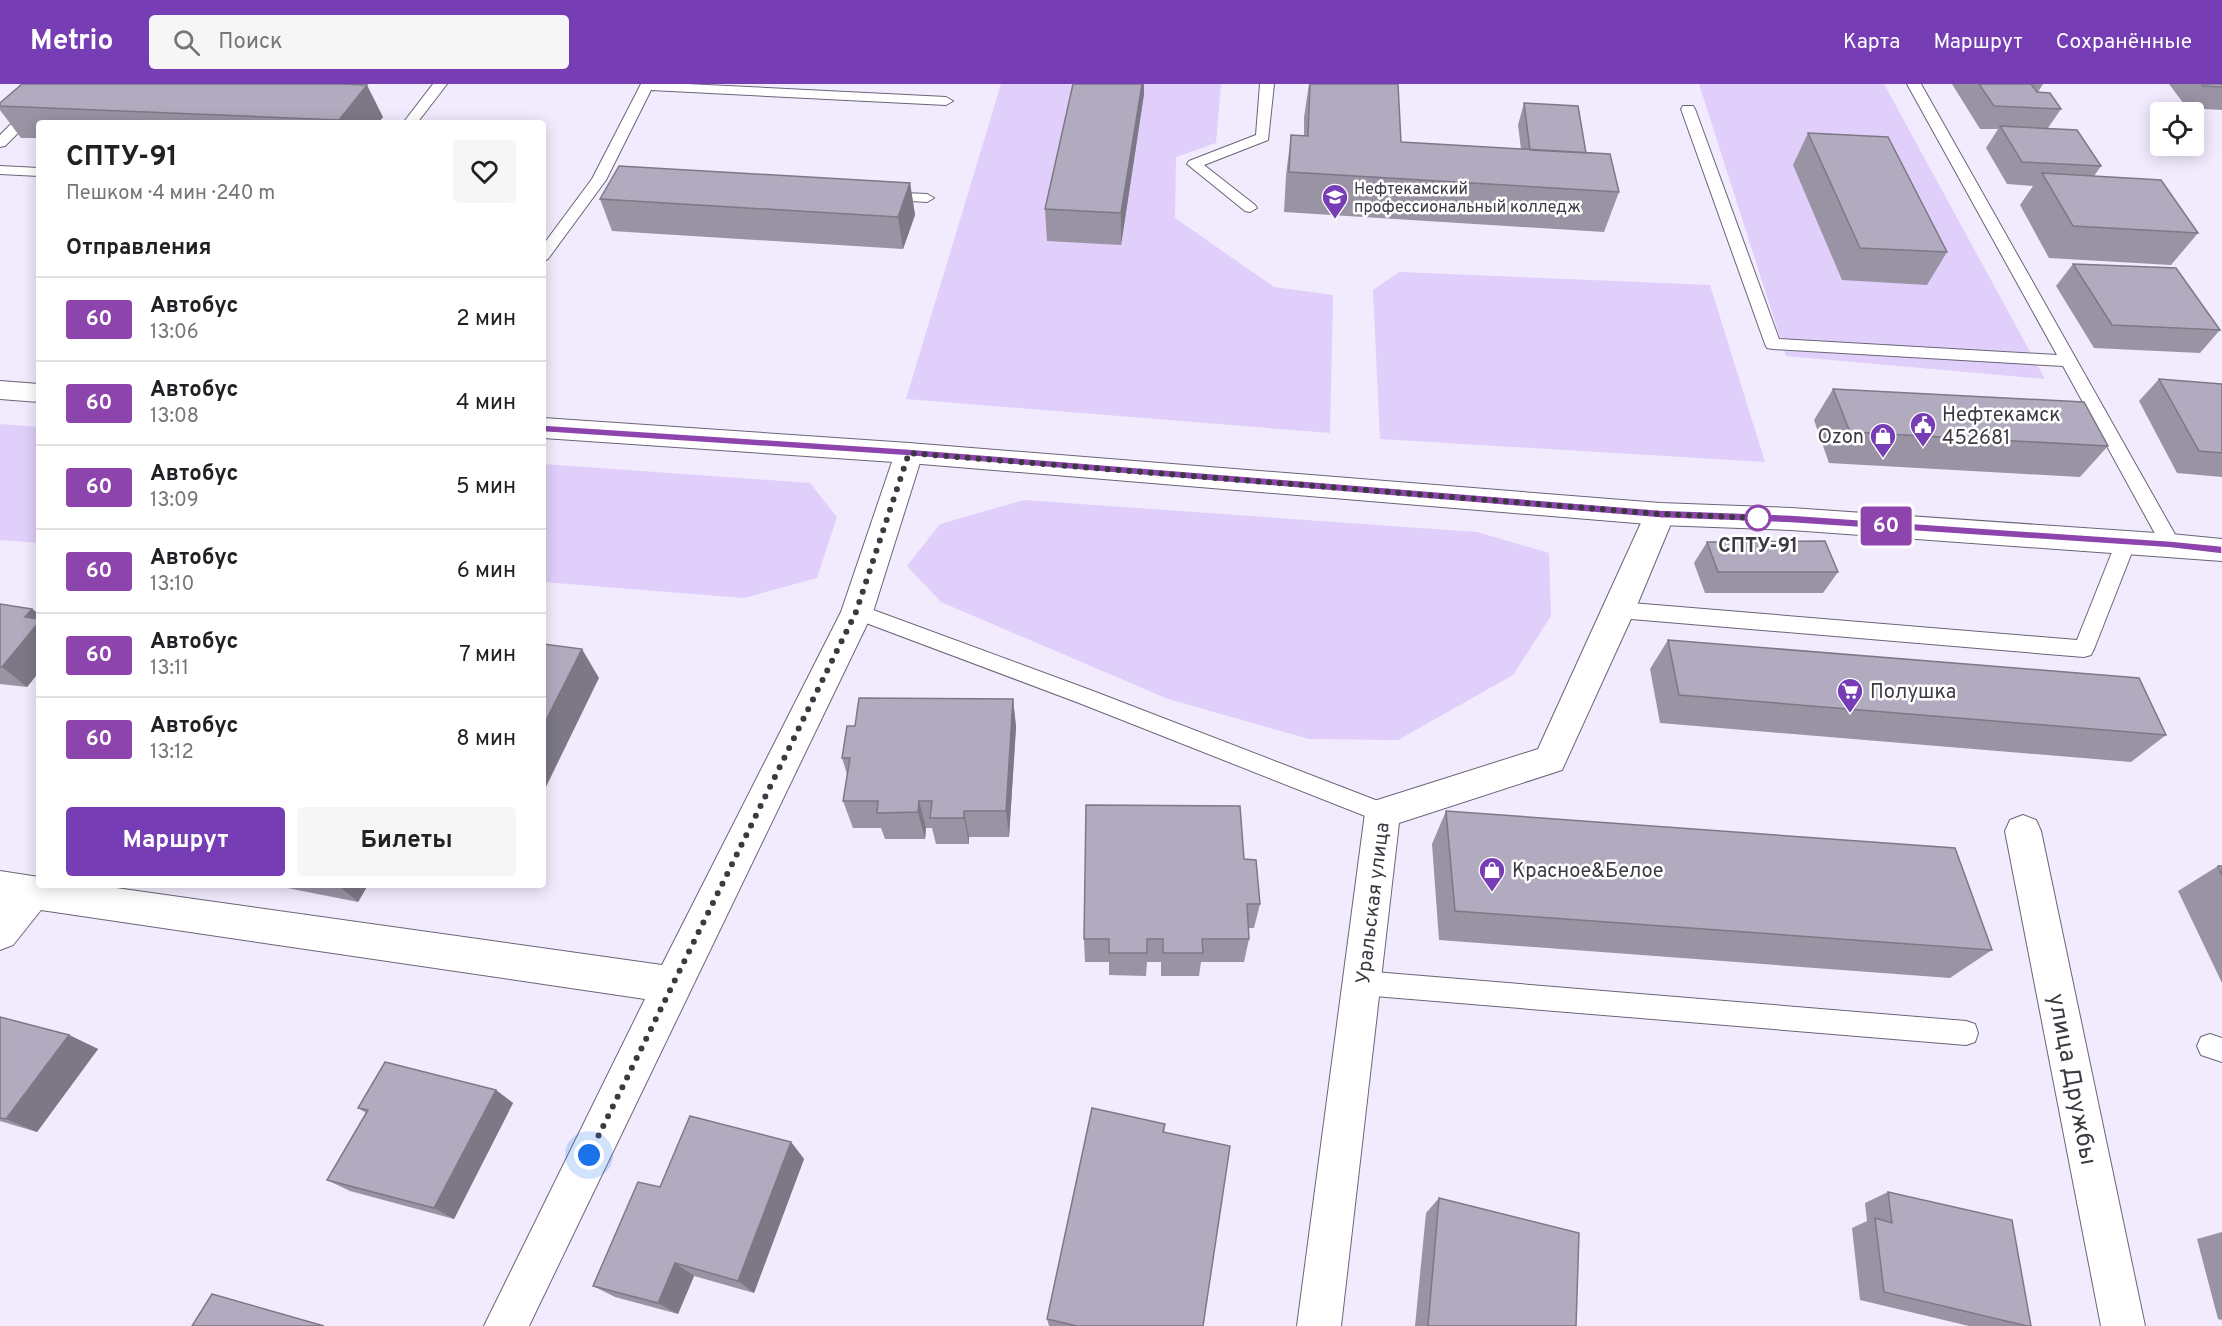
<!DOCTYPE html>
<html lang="ru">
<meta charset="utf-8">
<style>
body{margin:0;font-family:Overpass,sans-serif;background:#f6f6f6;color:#202124;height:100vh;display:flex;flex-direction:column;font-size:22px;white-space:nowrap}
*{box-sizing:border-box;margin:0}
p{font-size:20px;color:#757577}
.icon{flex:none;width:33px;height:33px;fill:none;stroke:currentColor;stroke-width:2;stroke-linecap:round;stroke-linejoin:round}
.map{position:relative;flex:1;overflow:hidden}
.side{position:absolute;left:36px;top:36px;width:510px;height:768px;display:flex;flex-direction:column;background:#fff;border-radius:6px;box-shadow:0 3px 15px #0003}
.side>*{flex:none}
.badge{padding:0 12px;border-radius:4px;font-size:21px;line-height:39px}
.tools{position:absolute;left:2150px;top:18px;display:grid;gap:12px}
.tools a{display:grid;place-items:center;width:54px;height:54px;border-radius:6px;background:#fff;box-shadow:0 3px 15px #0003;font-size:30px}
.you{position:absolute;width:30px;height:30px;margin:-15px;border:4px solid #fff;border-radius:50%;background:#1a73e8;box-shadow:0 0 0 9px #1a73e833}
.map>.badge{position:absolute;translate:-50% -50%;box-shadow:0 0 0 3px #fff}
h2{padding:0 30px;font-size:22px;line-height:54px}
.round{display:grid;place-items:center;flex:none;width:63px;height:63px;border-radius:6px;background:#f6f6f6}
.headline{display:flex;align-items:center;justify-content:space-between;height:102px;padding:0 30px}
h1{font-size:28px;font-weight:700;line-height:45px}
.cta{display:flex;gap:12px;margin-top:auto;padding:12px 30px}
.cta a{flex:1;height:69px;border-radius:6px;background:#763db4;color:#fff;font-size:24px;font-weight:700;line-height:69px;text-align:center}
.cta a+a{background:#f6f6f6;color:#202124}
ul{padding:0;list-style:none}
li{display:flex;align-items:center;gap:18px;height:84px;padding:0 30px;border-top:2px solid #e0e0e0}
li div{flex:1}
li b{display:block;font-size:22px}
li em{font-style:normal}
li .badge{min-width:66px;font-weight:700;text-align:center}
header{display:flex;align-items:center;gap:36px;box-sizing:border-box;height:84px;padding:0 30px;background:#763db4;color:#fff}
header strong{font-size:28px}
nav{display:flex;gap:33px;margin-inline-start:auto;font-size:21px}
.search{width:420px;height:54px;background:#f6f6f6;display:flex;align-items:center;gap:15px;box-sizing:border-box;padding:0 21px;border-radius:6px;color:#757577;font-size:22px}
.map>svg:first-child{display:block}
.green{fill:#dfcffa}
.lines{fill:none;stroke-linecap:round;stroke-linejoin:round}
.lane-casing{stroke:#6b6477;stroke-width:2}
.street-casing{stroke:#6b6477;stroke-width:2}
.primary-casing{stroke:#6b6477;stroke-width:2}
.lane{fill:#fff;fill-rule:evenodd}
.street{fill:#fff;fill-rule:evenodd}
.primary{fill:#fff;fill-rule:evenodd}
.wall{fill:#9993a4}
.shaded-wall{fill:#7d7886}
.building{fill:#b2abbf;stroke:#7d7886;stroke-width:1.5}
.line{fill:#8e44ad;stroke:#fff;stroke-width:1.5}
.walk{stroke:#3c3942;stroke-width:6;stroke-dasharray:0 10.8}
.stop-dot{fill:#fff;stroke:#8e44ad;stroke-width:3}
.labels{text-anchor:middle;stroke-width:5;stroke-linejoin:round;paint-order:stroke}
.far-poi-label{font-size:16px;fill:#3c3942;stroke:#fff;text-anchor:start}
.poi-label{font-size:20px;fill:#3c3942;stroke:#fff;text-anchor:start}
.stop-label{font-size:20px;font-weight:bold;fill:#3c3942;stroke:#fff}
.street-label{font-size:20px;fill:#3c3942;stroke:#fff}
.near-street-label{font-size:24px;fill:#3c3942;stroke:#fff}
</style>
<header>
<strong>Metrio</strong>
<div class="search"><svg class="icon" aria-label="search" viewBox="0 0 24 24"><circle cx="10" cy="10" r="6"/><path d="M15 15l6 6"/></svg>Поиск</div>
<nav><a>Карта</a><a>Маршрут</a><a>Сохранённые</a></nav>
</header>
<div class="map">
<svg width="2222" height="1242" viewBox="0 0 2222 1242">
<rect width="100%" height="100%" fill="#f1ebfd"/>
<path class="green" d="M1001,0H1221L1216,59L1176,73L1175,134L1274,203L1333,211L1330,349L906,315Z
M1699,0H1884L2045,295L1786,272Z
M1399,188L1710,201L1765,378L1380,355L1373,206Z
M0,340L39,343V459L0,456Z
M543,380L810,399L837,433L817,494L744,514L543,498Z
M1024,416L1477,448L1549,469L1551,532L1513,591L1398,656L1309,655L1168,615L941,518L907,482L940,440Z"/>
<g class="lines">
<g class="lane-casing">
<path id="lane" d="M433,0H447L417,39H403Z
M641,0H687L946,13L953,17L946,21L651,6L606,96L548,175L543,177V161L592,95Z
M1260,0H1274L1268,56L1204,81L1255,121L1257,124L1250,128L1245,127L1187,80L1189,77L1256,51Z
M1907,0H1921L2181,461L2178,466L2171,468L2164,466L2063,282L1773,265L1767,264L1765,260L1681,25L1683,22H1693L1695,25L1779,255L2057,271Z
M34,21L39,22L41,25L39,28L5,62L0,63V51L29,22Z
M0,82L39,84V92L0,90Z
M883,108L927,110L934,114L927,118L878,115L876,112L878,109Z
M2126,451L2133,453L2136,458L2094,565L2091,571L2084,573L1619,534L1612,531L1609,526L1612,521L1619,518L2077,556L2116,458L2119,453Z
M857,520L1093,607L1391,722L1394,729L1391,736L1383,739L1079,619L850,533L847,528L850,523Z
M1362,887L1966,937L1975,940L1978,949L1975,958L1966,961L1362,911L1353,907L1350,899L1353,891Z
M2210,950L2222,954V978L2201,971L2197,962L2201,953Z"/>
</g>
<g class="street-casing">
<path id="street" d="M909,359L919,362L923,369L873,528L529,1242H484L645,915L41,826L13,861L0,866V787L39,793V801H95L662,881L841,528L895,369L899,362Z
M1660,419L1670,422L1675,430L1635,526L1562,686L1399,739L1341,1242H1297L1365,729L1371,718L1538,665L1645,430L1650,422Z
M2023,731L2036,736L2041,747L2145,1242H2101L2005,747L2010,736Z"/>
</g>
<g class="primary-casing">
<path id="primary" d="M0,297L39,300V318L0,315Z
M543,334L909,359L1660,419L1791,424L2171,450L2222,455V477L1791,446L1660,441L909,379L543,354Z"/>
</g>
<use href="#lane" class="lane"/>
<use href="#street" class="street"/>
<use href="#primary" class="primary"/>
</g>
<path class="wall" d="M1073,0H1144V10L1121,161L1047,157L1045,125Z
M1309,0H1398L1401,58L1521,65L1518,41L1524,19L1586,69L1619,108L1604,148L1284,128L1286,91L1291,51L1304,52V33Z
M1952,0H2043L2038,8L2061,25L2048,44L2101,82L2094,92L2198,149L2171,181L2049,174L2020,121L2033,102L2007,100L1986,64L1998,45H1980Z
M2169,0H2222V26L2187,24Z
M0,19L383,33L378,39H39V54H21L0,26Z
M1808,49L1947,168L1927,201L1842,196L1793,81Z
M910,99L915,131L903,165L612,147L600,115Z
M2073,180L2220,246L2200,269L2094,264L2056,202Z
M2159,295L2222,300V393L2177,389L2139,317Z
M1833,305L2108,362L2080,393L1829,379L1814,336Z
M1707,458L1838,488L1823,509H1705L1694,479Z
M0,520L32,525L39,530V588L27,603L0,600Z
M1668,556L2166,651L2131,678L1660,639L1650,585Z
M1013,615L1016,643L1009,753H969V760H936L932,744H926L925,755H885L881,744H853L843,717L847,690L842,674L855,642Z
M1446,727L1992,866L1950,894L1439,856L1432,760Z
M1244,775L1260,820L1254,844H1248L1249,855L1244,878H1201L1199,892H1161V878H1147L1146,892L1109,891V878H1085L1084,855Z
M2218,782H2222V899L2178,807Z
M272,801H368L358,818Z
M0,933L69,951L98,965L37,1048L0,1037Z
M496,1006L513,1019L454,1135L350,1107L327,1096L366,1029L358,1024Z
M1165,1040L1164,1048L1203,1242H1049L1047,1235Z
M791,1058L804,1075L754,1209L694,1192L678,1230L615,1213L593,1202L660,1103Z
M1888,1108L2031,1242H1969L1860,1216L1852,1144L1867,1137L1865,1119Z
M1439,1114L1576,1242H1415L1426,1129Z
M2222,1148V1236L2218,1235L2197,1155Z"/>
<path class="shaded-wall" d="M1142,0H1144V10L1121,161V129Z
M367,1L383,33L378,39H340L339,36Z
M910,99L915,131L903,165L898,133Z
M32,525L39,530V588L27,603L2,583L25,533Z
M582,565L599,594L543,709V642Z
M1013,615L1016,643L1009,753L1006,727Z
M919,717L926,744L925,755L918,728Z
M964,727L969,753V760L964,734Z
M338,801H368L358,818Z
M69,951L98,965L37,1048L6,1035Z
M496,1006L513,1019L454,1135L434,1124Z
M791,1058L804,1075L754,1209L738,1197Z
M675,1179L694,1192L678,1230L658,1219Z"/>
<path class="building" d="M22,0H342L367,1L339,36L0,22V19Z
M1073,0H1142L1121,129L1045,125Z
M1310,0H1398L1401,58L1610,70L1619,108L1289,88L1291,51L1308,52Z
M1979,0H2031L2037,8L2050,9L2061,25L1994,22Z
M2202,0H2222V3L2203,2Z
M1524,19L1578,22L1586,69L1530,66Z
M2000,42L2077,46L2101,82L2022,78Z
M1808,49L1888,53L1947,168L1860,164Z
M619,82L910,99L898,133L600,115Z
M2042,89L2161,96L2198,149L2073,142Z
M2073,180L2176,184L2220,246L2112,241Z
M2159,295L2222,300V369L2199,367Z
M1833,305L2084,318L2108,362L1850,348Z
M1825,457L1838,488H1718L1707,458Z
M0,520L32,525L25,533L39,535V538L2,583H0Z
M1668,556L2139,594L2166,651L1679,611Z
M543,560L582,565L543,642Z
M859,614L1013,615L1006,727H964V734H930L932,717H919L918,728L877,729L878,717H843L850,674H842L847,642H855Z
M1086,721L1240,722L1244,775L1256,776L1260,820H1247L1249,855H1202L1203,869H1163V855H1147V869H1109V855H1084Z
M1446,727L1955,764L1992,866L1455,827Z
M2218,782H2222V791Z
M0,933L69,951L6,1035L0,1034Z
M385,978L496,1006L434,1124L327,1096L368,1026L358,1024Z
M1092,1024L1165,1040L1163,1048L1230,1062L1203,1242H1077L1047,1235Z
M690,1032L791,1058L738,1197L675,1179L658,1219L593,1202L638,1098L660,1103Z
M1888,1108L2012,1136L2031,1242H2027L1884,1208L1875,1134L1892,1139Z
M1439,1114L1579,1149L1576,1242H1428Z
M212,1210L324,1242H192Z"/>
<path class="line" d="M543,341L909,365L1660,426L1791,431L2171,457L2222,462V470L2171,464L1791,439L1660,434L909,372L543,348L538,344Z"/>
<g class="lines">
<path class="walk" d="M589,1071L856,528L909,369L1660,430L1758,434"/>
</g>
<defs>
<g id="university-pin" transform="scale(1.35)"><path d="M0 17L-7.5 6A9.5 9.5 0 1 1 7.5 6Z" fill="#763db4" stroke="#fff"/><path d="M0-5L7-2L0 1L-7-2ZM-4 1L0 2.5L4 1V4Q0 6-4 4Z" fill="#fff"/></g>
<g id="civic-pin" transform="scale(1.35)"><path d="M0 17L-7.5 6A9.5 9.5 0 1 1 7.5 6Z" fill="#763db4" stroke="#fff"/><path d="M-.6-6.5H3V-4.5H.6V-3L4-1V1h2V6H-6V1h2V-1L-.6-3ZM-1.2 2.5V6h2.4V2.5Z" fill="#fff"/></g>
<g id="shop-pin" transform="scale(1.35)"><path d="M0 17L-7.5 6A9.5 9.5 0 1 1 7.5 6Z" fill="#763db4" stroke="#fff"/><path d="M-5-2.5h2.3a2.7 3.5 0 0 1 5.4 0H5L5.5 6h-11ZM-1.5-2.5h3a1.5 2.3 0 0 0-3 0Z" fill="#fff"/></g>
<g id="supermarket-pin" transform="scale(1.35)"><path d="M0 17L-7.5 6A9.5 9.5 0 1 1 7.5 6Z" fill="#763db4" stroke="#fff"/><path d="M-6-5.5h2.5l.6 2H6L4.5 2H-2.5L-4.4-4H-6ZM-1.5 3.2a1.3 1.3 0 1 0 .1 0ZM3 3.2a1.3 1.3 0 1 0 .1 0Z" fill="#fff"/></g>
</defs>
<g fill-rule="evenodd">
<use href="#university-pin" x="1335" y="113"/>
<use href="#civic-pin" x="1923" y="341"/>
<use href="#shop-pin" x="1883" y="352"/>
<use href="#supermarket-pin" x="1850" y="607"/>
<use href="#shop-pin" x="1492" y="786"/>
</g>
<circle class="stop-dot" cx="1758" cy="434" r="12"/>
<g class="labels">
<g class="far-poi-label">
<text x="1354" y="110">Нефтекамский<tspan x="1354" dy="18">профессиональный колледж</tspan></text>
</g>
<g class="poi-label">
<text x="1942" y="337">Нефтекамск<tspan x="1942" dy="23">452681</tspan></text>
<text x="1864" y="359" text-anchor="end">Ozon</text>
<text x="1870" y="614">Полушка</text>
<text x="1512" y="793">Красное&amp;Белое</text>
</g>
<g class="stop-label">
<text x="1758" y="468">СПТУ-91</text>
</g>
<g class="street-label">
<text transform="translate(1372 819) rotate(-83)" y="7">Уральская улица</text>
</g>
<g class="near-street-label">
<text transform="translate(2073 995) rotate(79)" y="8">улица Дружбы</text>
</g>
</g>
</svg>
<div class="tools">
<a><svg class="icon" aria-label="locate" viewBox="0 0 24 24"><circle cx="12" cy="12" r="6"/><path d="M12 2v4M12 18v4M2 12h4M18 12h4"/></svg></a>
</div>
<div class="you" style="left:589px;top:1071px"></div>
<b class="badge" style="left:1886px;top:442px;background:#8e44ad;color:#fff">60</b>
<section class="side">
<div class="headline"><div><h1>СПТУ-91</h1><p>Пешком · 4 мин · 240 m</p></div><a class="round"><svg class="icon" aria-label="heart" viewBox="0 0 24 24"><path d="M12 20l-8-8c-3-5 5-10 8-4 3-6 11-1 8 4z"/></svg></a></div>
<h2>Отправления</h2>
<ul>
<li><span class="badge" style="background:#8e44ad;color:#fff">60</span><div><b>Автобус</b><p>13:06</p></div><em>2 мин</em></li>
<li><span class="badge" style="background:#8e44ad;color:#fff">60</span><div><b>Автобус</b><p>13:08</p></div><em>4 мин</em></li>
<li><span class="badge" style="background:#8e44ad;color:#fff">60</span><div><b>Автобус</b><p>13:09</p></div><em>5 мин</em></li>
<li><span class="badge" style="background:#8e44ad;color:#fff">60</span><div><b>Автобус</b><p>13:10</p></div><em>6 мин</em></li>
<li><span class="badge" style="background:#8e44ad;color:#fff">60</span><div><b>Автобус</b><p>13:11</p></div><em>7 мин</em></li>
<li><span class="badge" style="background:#8e44ad;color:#fff">60</span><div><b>Автобус</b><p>13:12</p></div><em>8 мин</em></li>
</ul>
<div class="cta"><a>Маршрут</a><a>Билеты</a></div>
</section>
</div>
